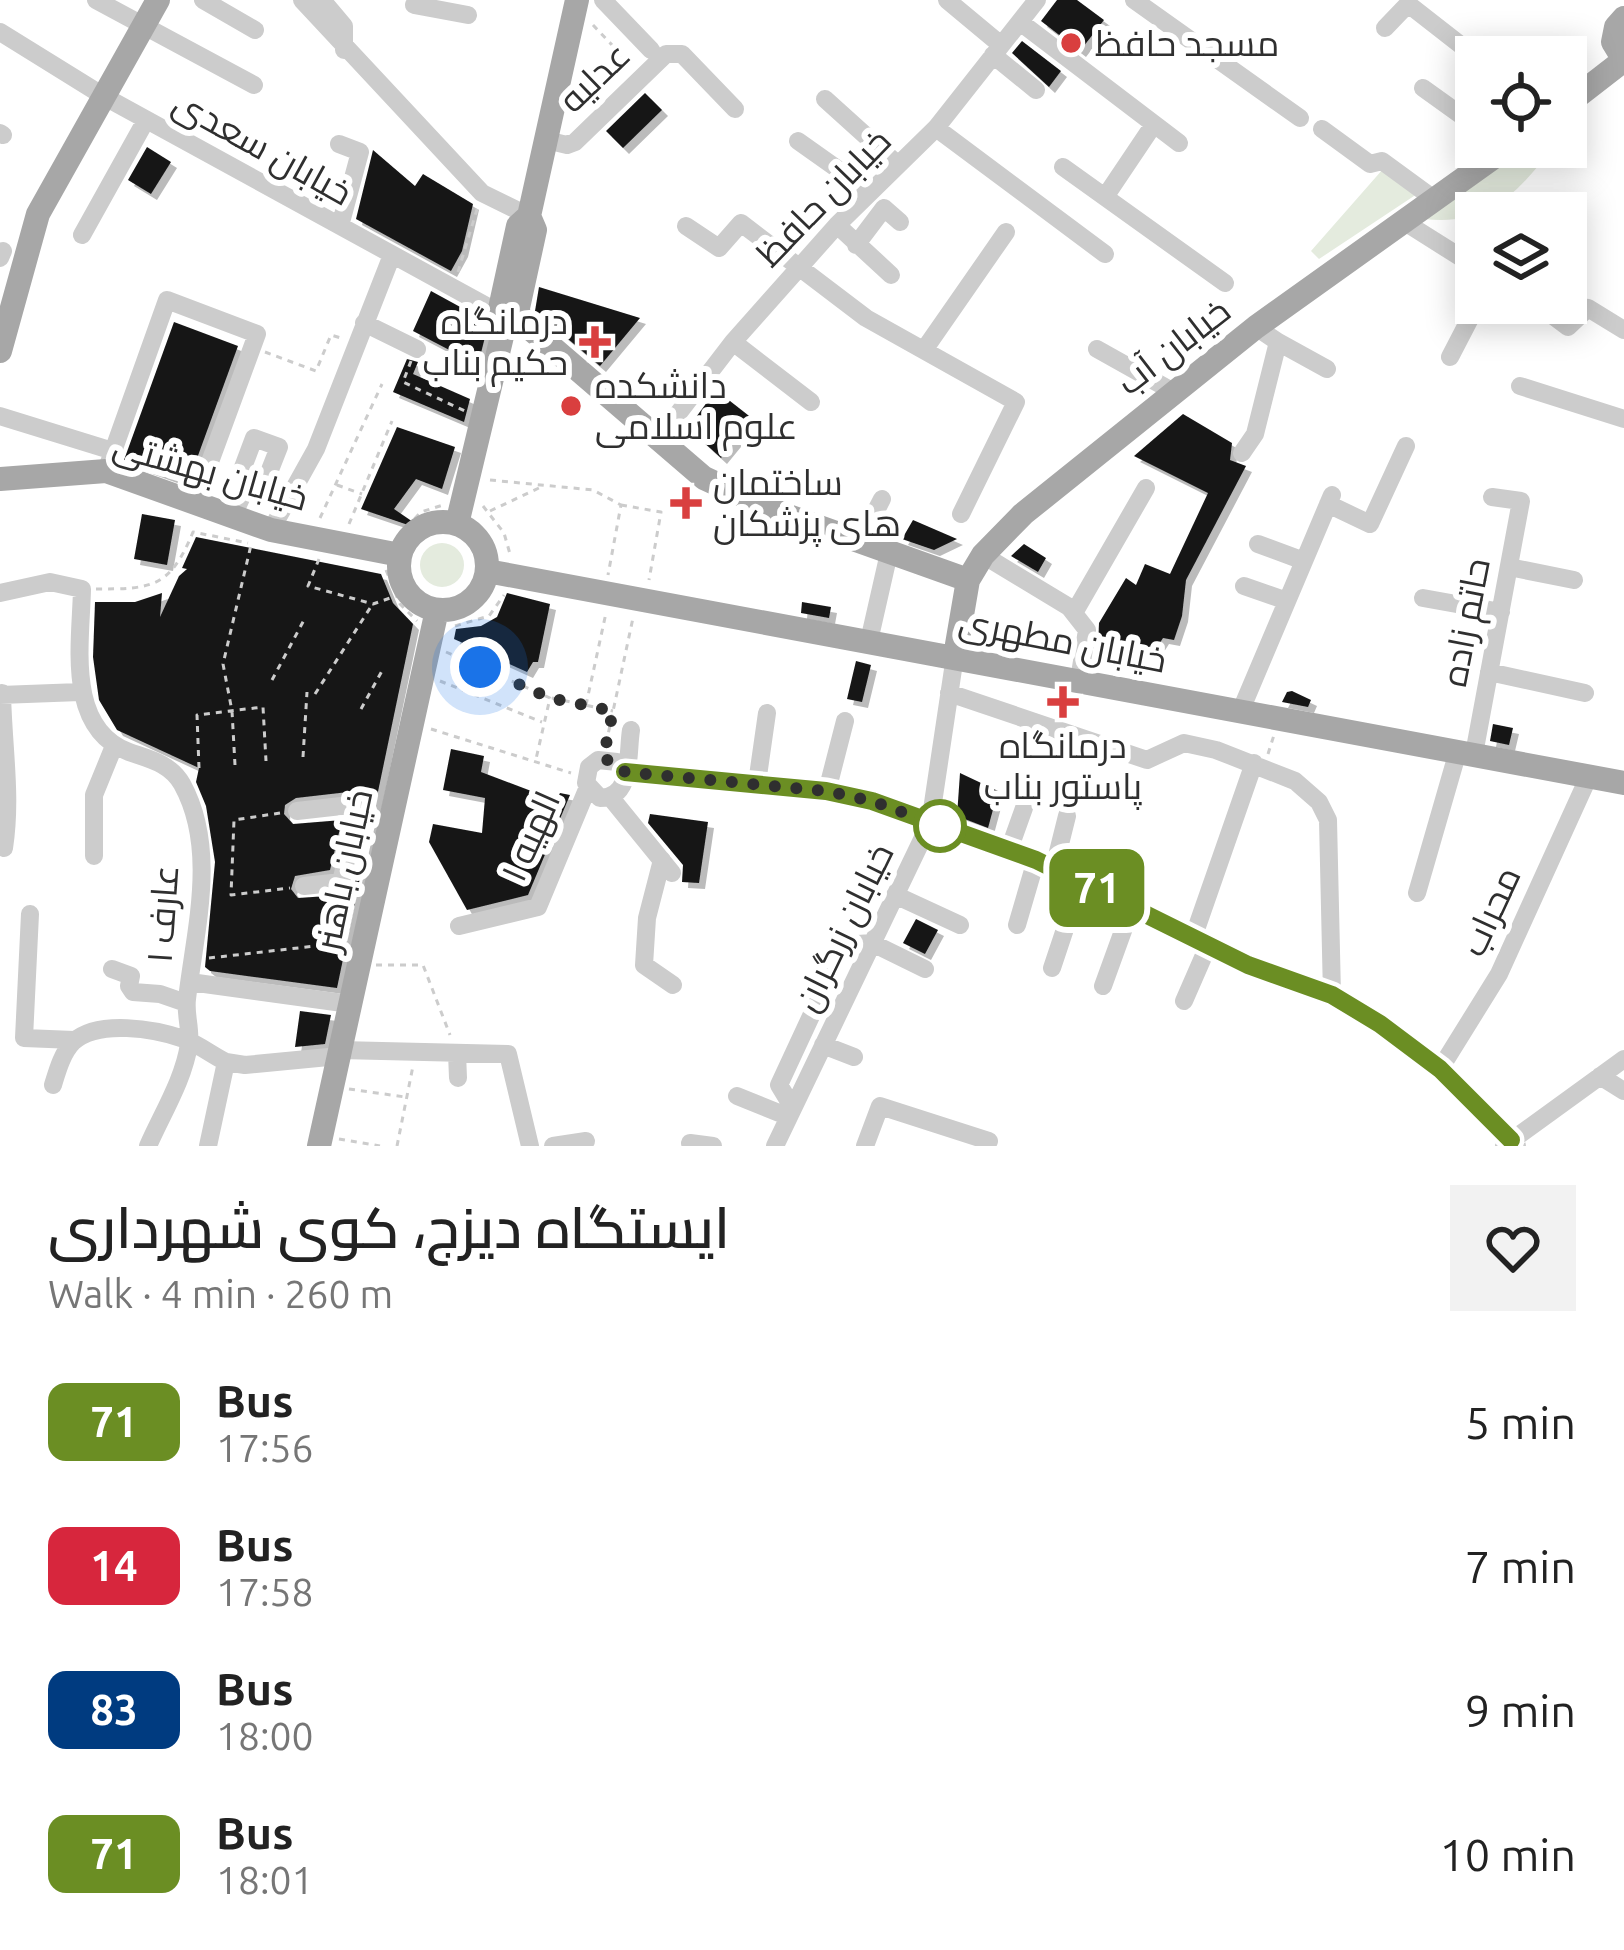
<!DOCTYPE html>
<meta charset="utf-8">
<style>
body{margin:0;font-family:Ubuntu,Cairo,sans-serif;background:#f2f2f2;color:#222;height:100vh;display:flex;flex-direction:column;font-size:45px;white-space:nowrap}
*{box-sizing:border-box;margin:0}
p{font-size:39px;color:#767676}
.icon{flex:none;width:66px;height:66px;fill:none;stroke:currentColor;stroke-width:2;stroke-linecap:round;stroke-linejoin:round}
.map{position:relative;height:1146px;overflow:hidden}
.sheet{display:flex;flex-direction:column;background:#fff;flex:1}
.sheet>*{flex:none}
.badge{padding:0 24px;border-radius:18px;font-size:42px;line-height:78px}
.buttons{position:absolute;left:1455px;top:36px;display:grid;gap:24px}
.buttons a{display:grid;place-items:center;width:132px;height:132px;border-radius:0px;background:#fff;box-shadow:0 6px 30px #0003;font-size:60px}
.you{position:absolute;width:60px;height:60px;margin:-30px;border:9px solid #fff;border-radius:50%;background:#1a73e8;box-shadow:0 0 0 18px #1a73e833}
.map>.badge{position:absolute;translate:-50% -50%;box-shadow:0 0 0 6px #fff}
.round{display:grid;place-items:center;flex:none;width:126px;height:126px;border-radius:0px;background:#f2f2f2}
.head{display:flex;align-items:center;justify-content:space-between;height:204px;padding:0 48px}
h1{font-size:57px;font-weight:600;line-height:90px}
ul{padding:0;list-style:none}
li{display:flex;align-items:center;gap:36px;height:144px;padding:0 48px}
li div{flex:1}
li b{display:block;font-size:45px}
li em{font-style:normal}
li .badge{min-width:132px;font-weight:700;text-align:center}
.map>svg:first-child{display:block}
.green{fill:#e4ebde}
.building{fill:#161616;fill-rule:evenodd;filter:url(#shadow)}
.lines{fill:none;stroke-linecap:round;stroke-linejoin:round}
.path{stroke:#ccc;stroke-width:3;stroke-dasharray:6 6;stroke-linecap:butt}
.minor{stroke:#ccc;stroke-width:18}
.major{stroke:#a7a7a7;stroke-width:24}
.line-casing{stroke:#fff;stroke-width:27}
.line{stroke:#6b8e23;stroke-width:18}
.walk{stroke:#2f2f2f;stroke-width:12;stroke-dasharray:0 21.6}
.poi-dot{fill:#d93f3f;stroke:#fff;stroke-width:4.5}
.stop-dot{fill:#fff;stroke:#6b8e23;stroke-width:6}
.labels{text-anchor:middle;stroke-width:12;stroke-linejoin:round;paint-order:stroke}
.poi-label{font-size:36px;fill:#2f2f2f;stroke:#fff;text-anchor:start}
.street-label{font-size:36px;fill:#2f2f2f;stroke:#fff}
</style>
<div class="map">
<svg width="1624" height="1146" viewBox="0 0 1624 1146">
<defs>
<filter id="shadow"><feDropShadow dx="6" dy="6" stdDeviation="0" flood-color="#0004"/></filter>
</defs>
<rect width="100%" height="100%" fill="#fff"/>
<path class="green" d="M1525,147H1553C1516,196 1486,226 1424,219Z
M1383,169L1417,194L1319,259L1311,251Z
M420 565a22 22 0 1 1 44 0a22 22 0 1 1-44 0Z"/>
<path class="building" d="M1057,0H1077L1104,20L1080,51L1041,21Z
M1022,41L1061,71L1049,87L1012,53Z
M645,93L662,110L623,148L606,131Z
M147,147L171,162L151,194L128,180Z
M373,150L415,186L423,174L473,204L462,251L451,271L356,219Z
M539,287L640,318L600,366L535,311Z
M431,291L484,320L487,329L478,365L413,331Z
M174,322L238,346L188,483L124,460Z
M407,359L418,362L413,374L470,399L464,422L393,392Z
M716,390L753,419L721,458L688,428Z
M1183,414L1232,443L1230,460L1246,466L1186,580L1182,616L1174,640L1163,638L1156,649L1136,645L1139,656L1098,647L1099,623L1126,578L1136,585L1145,564L1170,574L1208,493L1134,456Z
M397,427L455,447L442,489L416,479L394,509L416,524L414,527L361,509Z
M142,514L175,520L167,565L134,559Z
M913,520L957,539L934,550L902,539Z
M196,537L381,574L393,603L413,624L337,988L210,971L205,967L215,862L206,806L196,782L199,768L117,730L99,700L93,657L95,602H135L162,593L160,617L179,576L187,569L182,568ZM357,791L368,794L372,806L354,886L342,895L298,898L291,889L295,876L330,870L342,820L293,824L284,814L285,805L296,798Z
M1024,544L1046,558L1038,572L1011,556Z
M507,593L550,604L538,662H533L527,672L454,639L456,629L481,626L497,617Z
M802,602L831,607L829,618L801,613Z
M856,661L871,665L862,702L847,699Z
M1292,691L1311,700L1308,707L1282,702L1287,692Z
M1493,724L1513,728L1509,745L1490,741Z
M451,749L484,756L481,772L547,797L548,794L558,797L560,793L570,795L528,895L467,910L429,842L433,824L482,833L485,798L443,790Z
M960,773L998,791L988,828L957,816Z
M650,814L708,822L699,883L682,882L683,865L648,823Z
M916,919L938,930L925,954L903,943Z
M300,1011L331,1015L325,1044L295,1047Z"/>
<g class="lines">
<path class="path" d="M593,25L632,66
M458,272L478,206
M265,352L316,371L331,335L341,338
M411,361L403,382L467,412
M490,480L593,490L621,505L608,575
M337,485L362,494
M621,505L661,512L649,580
M483,506L504,533L510,554
M490,511L541,487
M320,518L382,384
M349,524L392,421
M398,536L421,512L443,505
M319,559L308,586L373,604L396,596
M386,570L400,604L417,621
M96,589C152,589 170,588 193,532L248,543
M455,626L489,616L504,595
M446,652L550,698L536,759
M272,680L304,620
M440,681L542,722
M315,694L372,605
M552,698L613,711
M586,705L606,613
M361,709L383,669
M431,729L571,773
M606,744L633,618
M1268,754L1274,735
M303,757L307,692
M235,765L232,711L223,664L251,545
M199,768L197,715L263,707L266,761
M280,813L234,820L231,895L290,888
M209,958L342,943
M376,965H423L450,1035
M349,1089L405,1097
M339,1139L380,1146
M397,1146L413,1066"/>
<path class="minor" d="M96,0L254,85
M203,0L255,30
M302,0L482,193L529,216
M322,0L344,26V50
M603,0L651,50
M947,0L1001,45
M1134,0L1300,118
M414,5L468,15
M1020,22L1179,143
M1385,28L1408,4L1476,57
M0,32L105,97L499,313
M993,55L1036,90
M1423,88L1476,126
M825,99L897,164
M936,128L1105,254
M1322,129L1370,164L1382,161L1434,199
M0,133L3,135
M546,140L567,145L575,142L666,54H682L735,109
M798,141L870,192
M339,144L360,152L340,226
M1063,167L1225,283
M1105,197L1154,124
M1403,221L1476,267
M837,225L891,275
M686,226L719,248L741,223L866,318L1016,402L961,514
M82,235L146,120
M856,245L884,208L900,222
M0,258L3,251
M1536,303L1568,327L1588,308L1624,330
M364,323L417,349
M733,342L811,402
M1278,342L1327,369
M1097,349L1172,391
M924,350L1006,232
M1450,357L1478,303
M1520,386L1624,419
M0,416L113,451
M254,438L279,447L266,480L242,470Z
M657,441L733,342L837,225L936,128L1037,0
M1242,453L1255,434L1278,342L1256,327
M106,471L167,300L257,334L196,500
M1328,504L1370,524L1406,446
M233,516L252,474
M271,530L316,449L392,255
M860,542L882,499
M1258,544L1304,561
M983,555L1069,607L1087,630L1079,680
M1509,567L1574,580
M1244,586L1287,601
M0,593L50,582L82,589C81,642 65,728 129,752C149,759 170,763 182,784C218,849 195,930 187,999C185,1014 191,1029 189,1044C184,1079 162,1114 148,1146
M1423,598L1501,612
M1074,613L1146,488
M869,641L889,553
M1489,672L1585,693
M2,693C3,746 12,797 4,848
M949,693L1147,760L1184,743L1216,750L1295,781L1319,802L1328,820L1332,995
M0,695L80,692
M1241,710L1332,495
M1474,754L1521,501L1492,497
M625,773L827,791L872,801L1036,860L1248,965L1332,995L1380,1024L1440,1069L1517,1146
M625,773L617,762L598,760L589,767L586,783L600,798C633,798 627,755 631,730
M757,783L767,713
M827,791L845,721
M611,798L672,873
M297,811L359,804L341,882L304,886
M1009,850L1024,808
M94,856V795L114,746
M662,860L647,918L644,965L673,985
M1054,868L1067,816
M1106,893L1115,866
M1417,893L1458,751
M895,895L960,925
M30,914L24,1038L74,1040
M1017,925L1036,860
M459,926L538,907L588,787
M1193,938L1254,763
M1052,968L1081,881
M112,969L131,976L129,986L133,992L160,994L186,1003
M190,982L350,1004
M1103,986L1132,906
M1184,1001L1208,946
M823,1045L854,1057
M340,1050L508,1054L530,1146
M457,1053L458,1078
M226,1062L245,1065L339,1056
M1440,1069L1499,974L1589,776
M1600,1076L1624,1091
M53,1085C57,1072 62,1053 73,1042C98,1019 155,1029 184,1039C198,1044 212,1055 226,1062L208,1146
M737,1096L789,1117
M793,1108L779,1085L844,945L872,943L925,969
M690,1143L713,1146
M553,1146L586,1141
M775,1146L930,823L955,656
M865,1146L880,1106L989,1141
M1504,1146L1624,1059"/>
<path class="major" d="M1566,105L1624,60L1613,42L1616,27L1624,18
M529,216L535,230L518,308L519,319L704,478L780,513L968,580
M0,351L38,214L158,0
M0,479L106,471L271,530L400,555
M399 566a44 44 0 1 1 88 0a44 44 0 1 1-88 0Z
M457,524L504,328L499,313L518,226L529,216L577,0
M487,571L1624,783
M955,656L968,580L983,555L1023,514L1256,327L1508,147
M319,1146L437,610"/>
</g>
<g class="lines">
<g class="line-casing">
<path id="line" d="M625,772L826,791L872,801L1036,860L1248,965L1332,995L1380,1024L1440,1069L1511,1140"/>
</g>
<use href="#line" class="line"/>
<path class="walk" d="M480,667L550,698L613,711L603,759L616,762L625,772L826,791L872,801L940,826"/>
</g>
<g class="poi-dot">
<circle cx="1071" cy="43" r="12"/>
<path d="M589 324h12v12h12v12h-12v12h-12v-12h-12v-12h12z"/>
<circle cx="571" cy="406" r="12"/>
<path d="M680 485h12v12h12v12h-12v12h-12v-12h-12v-12h12z"/>
<path d="M1057 684h12v12h12v12h-12v12h-12v-12h-12v-12h12z"/>
</g>
<circle class="stop-dot" cx="940" cy="826" r="24"/>
<g class="labels">
<g class="poi-label">
<text x="1095" y="56">مسجد حافظ</text>
<text x="568" y="334" text-anchor="end">درمانگاه<tspan x="568" dy="41">حکیم بناب</tspan></text>
<text x="595" y="398">دانشکده<tspan x="595" dy="41">علوم اسلامی</tspan></text>
<text x="713" y="495">ساختمان<tspan x="713" dy="41">های پزشکان</tspan></text>
<text x="1063" y="758" text-anchor="middle">درمانگاه<tspan x="1063" dy="41">پاستور بناب</tspan></text>
</g>
<g class="street-label">
<text transform="translate(594 77) rotate(-44)" y="13">عدلیه</text>
<text transform="translate(263 147) rotate(29)" y="13">خیابان سعدی</text>
<text transform="translate(823 197) rotate(-46)" y="13">خیابان حافظ</text>
<text transform="translate(1173 346) rotate(-38)" y="13">خیابان آب</text>
<text transform="translate(211 471) rotate(16)" y="13">خیابان بهشتی</text>
<text transform="translate(1465 622) rotate(-79)" y="13">حاتم زاده</text>
<text transform="translate(1063 640) rotate(11)" y="13">خیابان مطهری</text>
<text transform="translate(530 836) rotate(-66)" y="13">الهیه ۱</text>
<text transform="translate(343 870) rotate(-78)" y="13">خیابان باهنر</text>
<text transform="translate(1490 911) rotate(-65)" y="13">محراب</text>
<text transform="translate(162 914) rotate(-86)" y="13">عارف ۱</text>
<text transform="translate(843 927) rotate(-64)" y="13">خیابان زرگران</text>
</g>
</g>
</svg>
<div class="buttons">
<a><svg class="icon" aria-label="locate" viewBox="0 0 24 24"><circle cx="12" cy="12" r="6"/><path d="M12 2v4M12 18v4M2 12h4M18 12h4"/></svg></a>
<a><svg class="icon" aria-label="layers" viewBox="0 0 24 24"><path d="M12 4l9 5-9 5-9-5zM3 14l9 5 9-5"/></svg></a>
</div>
<div class="you" style="left:480px;top:667px"></div>
<b class="badge" style="left:1097px;top:888px;background:#6b8e23;color:#fff">71</b>
</div>
<section class="sheet">
<div class="head"><div><h1>ایستگاه دیزج، کوی شهرداری</h1><p>Walk · 4 min · 260 m</p></div><a class="round"><svg class="icon" aria-label="heart" viewBox="0 0 24 24"><path d="M12 20l-8-8c-3-5 5-10 8-4 3-6 11-1 8 4z"/></svg></a></div>
<ul>
<li><span class="badge" style="background:#6b8e23;color:#fff">71</span><div><b>Bus</b><p>17:56</p></div><em>5 min</em></li>
<li><span class="badge" style="background:#d7263d;color:#fff">14</span><div><b>Bus</b><p>17:58</p></div><em>7 min</em></li>
<li><span class="badge" style="background:#003b80;color:#fff">83</span><div><b>Bus</b><p>18:00</p></div><em>9 min</em></li>
<li><span class="badge" style="background:#6b8e23;color:#fff">71</span><div><b>Bus</b><p>18:01</p></div><em>10 min</em></li>
</ul>
</section>
